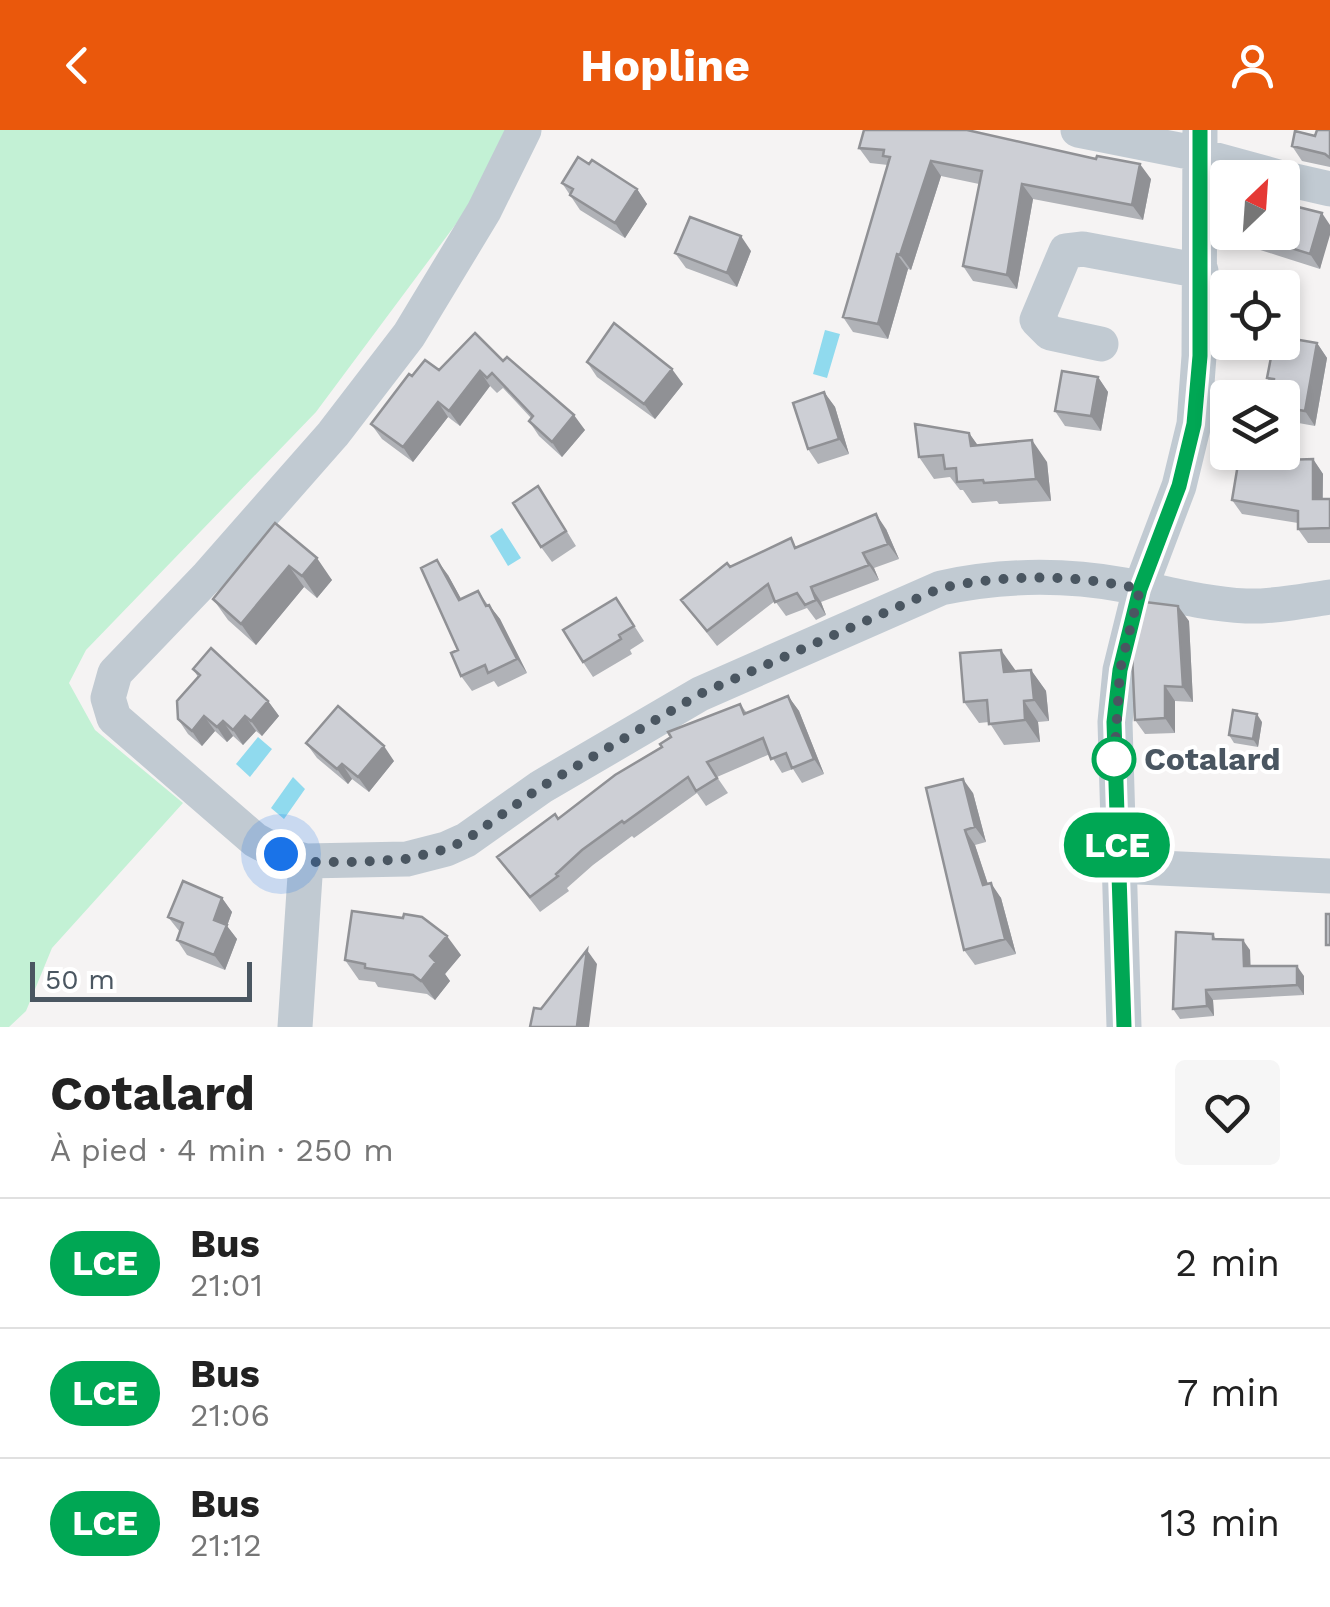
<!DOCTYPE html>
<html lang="fr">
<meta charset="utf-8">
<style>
body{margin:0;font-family:"Work Sans",sans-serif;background:#f6f6f6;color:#222;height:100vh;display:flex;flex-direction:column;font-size:38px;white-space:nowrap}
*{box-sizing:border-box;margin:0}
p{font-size:32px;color:#767676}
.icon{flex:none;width:55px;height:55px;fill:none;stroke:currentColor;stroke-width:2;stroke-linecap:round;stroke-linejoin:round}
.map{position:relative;height:897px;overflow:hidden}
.details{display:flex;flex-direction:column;background:#fff;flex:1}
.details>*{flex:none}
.badge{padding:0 20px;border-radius:32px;font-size:35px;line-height:65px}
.needle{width:65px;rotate:25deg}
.buttons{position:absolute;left:1210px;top:30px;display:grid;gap:20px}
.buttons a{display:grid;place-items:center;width:90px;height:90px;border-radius:10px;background:#fff;box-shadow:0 5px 15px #0003;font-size:50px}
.scale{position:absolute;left:30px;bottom:25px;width:222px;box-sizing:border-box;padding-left:10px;border:5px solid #4a5661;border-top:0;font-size:28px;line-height:35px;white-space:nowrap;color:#4a5661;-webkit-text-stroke:8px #fff;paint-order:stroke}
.you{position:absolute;width:50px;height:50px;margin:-25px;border:8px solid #fff;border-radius:50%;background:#1a73e8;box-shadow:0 0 0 15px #1a73e833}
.map>.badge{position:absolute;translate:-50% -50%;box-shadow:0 0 0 5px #fff}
.round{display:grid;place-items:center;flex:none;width:105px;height:105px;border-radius:10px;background:#f6f6f6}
.overview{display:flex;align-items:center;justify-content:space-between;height:170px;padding:0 50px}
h1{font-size:48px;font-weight:700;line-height:75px}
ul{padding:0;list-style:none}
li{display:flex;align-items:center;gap:30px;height:130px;padding:0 50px;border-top:2px solid #e0e0e0}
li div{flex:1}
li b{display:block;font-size:38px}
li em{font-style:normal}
li .badge{min-width:110px;font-weight:700;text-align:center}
header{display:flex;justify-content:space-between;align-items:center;height:130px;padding:0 50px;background:#ea580c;color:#fff;font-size:45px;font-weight:700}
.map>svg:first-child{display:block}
.green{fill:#c3f1d5}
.water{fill:#90daee}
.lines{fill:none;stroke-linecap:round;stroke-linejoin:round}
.minor{stroke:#c1cad2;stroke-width:35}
.wall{fill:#b0b2b7}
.shaded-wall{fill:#909195}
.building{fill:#cdcfd5;stroke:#909195;stroke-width:2.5}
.line-casing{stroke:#fff;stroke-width:22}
.line{stroke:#00a754;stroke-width:15}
.walk{stroke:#4a5661;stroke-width:10;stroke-dasharray:0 18}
.stop-dot{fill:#fff;stroke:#00a754;stroke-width:5}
.labels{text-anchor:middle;stroke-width:8;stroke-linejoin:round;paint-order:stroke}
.stop-label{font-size:32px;font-weight:bold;fill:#4a5661;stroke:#fff;text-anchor:start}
</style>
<header><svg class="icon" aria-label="back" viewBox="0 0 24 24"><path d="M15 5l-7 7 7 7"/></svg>Hopline<svg class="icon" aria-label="person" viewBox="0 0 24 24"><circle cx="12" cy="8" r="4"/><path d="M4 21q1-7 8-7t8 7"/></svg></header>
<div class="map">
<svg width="1330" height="897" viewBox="0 0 1330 897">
<rect width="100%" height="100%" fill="#f5f3f3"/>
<path class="green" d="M0,0H509L479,63L316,282L86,520L69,553L95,600L183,673L52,818L26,881L9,897H0Z"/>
<path class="water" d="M825,200L840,204L827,248L813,244Z
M502,398L521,428L508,436L490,406Z
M258,607L272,619L250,647L236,634Z
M293,647L305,659L284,689L271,678Z"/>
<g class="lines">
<path class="minor" d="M524,0L484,81L409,205L333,304L208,446L115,543L108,568L114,588L255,710L281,724L306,731L407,729L446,719L466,710L541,657L700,564L941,458C1001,445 1063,444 1124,455C1165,463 1204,474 1246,476C1274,477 1302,471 1330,467
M1078,0L1184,21L1282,48
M1282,48L1330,59
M1101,214L1050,203L1037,190L1066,121L1083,119L1201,141
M1117,736L1330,746
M295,897L306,731
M1124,897L1115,592L1120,540L1140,459L1179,356L1194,294L1199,226L1200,0"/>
</g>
<path class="wall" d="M1330,0V37L1302,31L1292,16Z
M859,18L1151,49L1143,90L1033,69L1017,159L973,151L963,136L979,54L941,46L911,140L908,139L888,209L853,202L843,187L888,35L870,33Z
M589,34L637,59L647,74L625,108L580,80L562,53Z
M1330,95L1320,139L1254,118L1243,103Z
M751,121L737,157L686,138L675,123Z
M1317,213L1327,228L1315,296L1282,290V268L1267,248Z
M503,231L585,300L562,327L539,306L529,291L531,288L503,258L497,263L490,256L460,296L448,287L413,332L382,309L371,294L412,246L439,240Z
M587,232L683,254L655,289L597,247Z
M1098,247L1108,262L1101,301L1065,296L1055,281Z
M824,262L835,277L849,324L818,334L808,319Z
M969,303L978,316L1047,332L1051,371L999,374L997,371L972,373L963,360H960L950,347L934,349L919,327Z
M1284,324L1289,330L1313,329L1323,344V369H1330V413H1308L1298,399V393L1242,384L1232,370Z
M548,371L576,416L552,432L541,417Z
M275,393L332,450L317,468L304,457L256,515L228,490L213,469Z
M886,399L899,429L874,438L879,450L821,472L826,485L816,490L807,478L786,486L775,471L717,516L681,470L730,437L797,417Z
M448,445L461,469L478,461L488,475H489L500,489L527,543L498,557L494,551L472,561L461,546Z
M626,483L644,511L630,520L632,524L593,547L583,532Z
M1189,491L1193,572L1175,571V603L1145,604L1135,590Z
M193,539L268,571L279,586L262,606L256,601L243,615L233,606L227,612L215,601L202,616L188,604L178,589L198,547Z
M1031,540L1046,561L1049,591L1038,592L1040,612L1004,615L989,592L979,593L964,572L1016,541Z
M788,566L799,581L824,644L802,653L793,639L782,643L770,624L717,647L728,663L706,676L697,663L634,708L632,706L593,735L567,758L569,761L540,782L497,727L740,574L747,583Z
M1262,592L1258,617L1234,613L1229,605Z
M306,613L394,631L369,662L352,649L348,654L317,628Z
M926,658L973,663L986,712L975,715L988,754L1001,768L1016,824L975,835L964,820Z
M222,768L232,782L227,796L237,809L225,840L187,825L177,810L180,802L168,787Z
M1213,804L1216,809L1250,820V836L1304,846V865L1213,870L1214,886L1180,889L1173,879Z
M461,825L445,844L450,851L435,870L427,864L378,857L375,852L359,850L345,830Z"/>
<path class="shaded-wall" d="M931,31L941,46L911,140L900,125Z
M1140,34L1151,49L1143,90L1132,75Z
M1022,54L1033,69L1017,159L1007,145Z
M637,59L647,74L625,108L615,93Z
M1322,83L1330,95V105L1320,139L1310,124Z
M741,106L751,121L737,157L727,143Z
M897,124L908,139L888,209L878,194Z
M1317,213L1327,228L1315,296L1305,281Z
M672,239L683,254L655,289L644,274Z
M480,241L490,256L460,296L449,281Z
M1098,247L1108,262L1101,301L1091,286Z
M824,262L835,277L849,324L839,309Z
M438,272L448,287L413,332L403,317Z
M574,285L585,300L562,327L552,312Z
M969,303L984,324L971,316Z
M1032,310L1047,332L1051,371L1036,349Z
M1313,329L1323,344L1322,383L1313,369Z
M876,384L886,399L899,429L888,414Z
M863,423L874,438L879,450L869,435Z
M317,428L332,450L317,468L302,446Z
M437,430L448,445L470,485L459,470Z
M289,436L304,457L256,515L241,494Z
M811,457L821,472L826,485L816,470Z
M489,475L500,489L527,543L517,529Z
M1178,476L1189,491L1193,572L1183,557Z
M1001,520L1016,541L1004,542Z
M1031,540L1046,561L1049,591L1034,570Z
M1165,556L1175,571V603L1165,588Z
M788,566L799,581L824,644L814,629Z
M268,571L279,586L262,606L251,591Z
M1024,571L1038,592L1040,612L1025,590Z
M1257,584L1262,592L1258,617L1253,609Z
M204,586L215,601L202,616L192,601Z
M245,586L256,601L243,615L233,600Z
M223,591L233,606L227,612L217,597Z
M384,616L394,631L369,662L358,647Z
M342,634L352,649L348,654L337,639Z
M963,649L973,663L986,712L975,697Z
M965,700L975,715L993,770L983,755Z
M991,753L1001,768L1016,824L1005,809Z
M222,768L232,782L227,796L237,809L225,840L214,825V790Z
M447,806L461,825L445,844L450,851L435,870L421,851L430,826Z
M1243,810L1250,820L1251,846L1244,836Z
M587,820L597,834L589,897H577Z
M1297,836L1304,846V865L1297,855Z
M1206,860L1213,870L1214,886L1207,876Z"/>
<path class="building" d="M864,0H967L1096,29L1097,26L1140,34L1132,75L1022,54L1007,145L963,136L982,41L931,31L900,125L897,124L878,194L843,187L890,27L883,26L884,20L859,18Z
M1317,0H1330V28L1325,24L1292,16L1295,1L1315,6Z
M578,27L589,34L592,30L637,59L615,93L570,65L573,59L562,53Z
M1282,73L1322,83L1310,124L1243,103L1282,102Z
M690,87L741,106L727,143L675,123Z
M614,193L672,239L644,274L587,232Z
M475,203L503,231L507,227L574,285L552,312L529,291L533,286L492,243L487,248L480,241L449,281L438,272L403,317L371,294L409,244L412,246L425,230L439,240Z
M1282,207L1317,213L1305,281L1282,277V268H1272L1274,249L1267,248L1274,212H1282Z
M1062,241L1098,247L1091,286L1055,281Z
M824,262L839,309L808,319L793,273Z
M915,294L969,303L971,316L1032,310L1036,349L984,353L983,350L957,352L956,338L945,339L943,325L919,327Z
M1240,322H1278L1284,324V330L1313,329V369H1330V398L1298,399V381L1232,370Z
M538,356L566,401L541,417L513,373Z
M876,384L888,414L863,423L869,435L811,457L816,470L805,475L797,463L775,472L768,454L707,501L681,470L727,433L730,437L791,408L795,418Z
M275,393L317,428L302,446L289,436L241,494L213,469Z
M437,430L459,470L478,461L486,476L489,475L517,529L488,543L485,535L461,546L451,523L458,520L421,438Z
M616,468L634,496L619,505L621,509L583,532L563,500Z
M1145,472L1178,476L1183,557L1165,556V588L1135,590L1132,523Z
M211,518L268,571L251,591L245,586L233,600L223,591L217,597L204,586L192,601L178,589L177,571L200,545L193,539Z
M1001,520L1004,542L1031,540L1034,570L1024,571L1025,590L989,594L987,570L964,572L960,523Z
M788,566L814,629L792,638L786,623L771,629L763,608L707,632L717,648L696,661L688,647L624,693L622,691L582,720L556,744L558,746L530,767L497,727L555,684L558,689L615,645L662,617L660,614L671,607L668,602L740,574L744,584Z
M338,576L384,616L358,647L342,634L337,639L306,613Z
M1233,580L1257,584L1253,609L1229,605Z
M963,649L975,697L965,700L983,755L991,753L1005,809L964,820L926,658Z
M183,751L222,768L214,790L227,795L214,825L177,810L183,793L168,787Z
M352,781L403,788L404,784L422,787L447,806L430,826L436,832L421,851L413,845L365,838V834L345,830Z
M1326,784H1330V815H1326Z
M1176,802L1213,804V809L1243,810L1244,836H1297V855L1206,860L1207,876L1173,879Z
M587,820L577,896L583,897H530L534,878L541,879Z"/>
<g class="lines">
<g class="line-casing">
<path id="line" d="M1124,897L1114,592L1120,540L1140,459L1179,356L1194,294L1200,226V0"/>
</g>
<use href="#line" class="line"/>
<path class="walk" d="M281,724L306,732H357L407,729L446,719L466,710L541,657L700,564L941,458C1007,444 1074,444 1140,459L1120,540L1114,634V629"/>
</g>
<circle class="stop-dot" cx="1114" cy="629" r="20"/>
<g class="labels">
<g class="stop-label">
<text x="1144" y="640">Cotalard</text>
</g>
</g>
</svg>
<div class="buttons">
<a><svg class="needle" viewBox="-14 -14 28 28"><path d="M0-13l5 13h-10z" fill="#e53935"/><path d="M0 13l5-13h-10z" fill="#767676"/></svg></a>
<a><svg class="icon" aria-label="locate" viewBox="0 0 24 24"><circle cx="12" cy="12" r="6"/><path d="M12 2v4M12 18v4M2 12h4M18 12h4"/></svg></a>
<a><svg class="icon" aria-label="layers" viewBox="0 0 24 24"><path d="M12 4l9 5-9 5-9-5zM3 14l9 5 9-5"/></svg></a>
</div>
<div class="scale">50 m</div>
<div class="you" style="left:281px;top:724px"></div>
<b class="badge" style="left:1117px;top:715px;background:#00a754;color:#fff">LCE</b>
</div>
<section class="details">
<div class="overview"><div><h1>Cotalard</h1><p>À pied · 4 min · 250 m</p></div><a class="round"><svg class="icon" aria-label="heart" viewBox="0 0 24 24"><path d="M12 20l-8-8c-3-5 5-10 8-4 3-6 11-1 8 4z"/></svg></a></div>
<ul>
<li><span class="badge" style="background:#00a754;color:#fff">LCE</span><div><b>Bus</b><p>21:01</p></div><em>2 min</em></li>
<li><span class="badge" style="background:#00a754;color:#fff">LCE</span><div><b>Bus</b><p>21:06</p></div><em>7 min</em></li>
<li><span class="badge" style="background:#00a754;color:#fff">LCE</span><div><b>Bus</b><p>21:12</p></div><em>13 min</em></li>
</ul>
</section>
